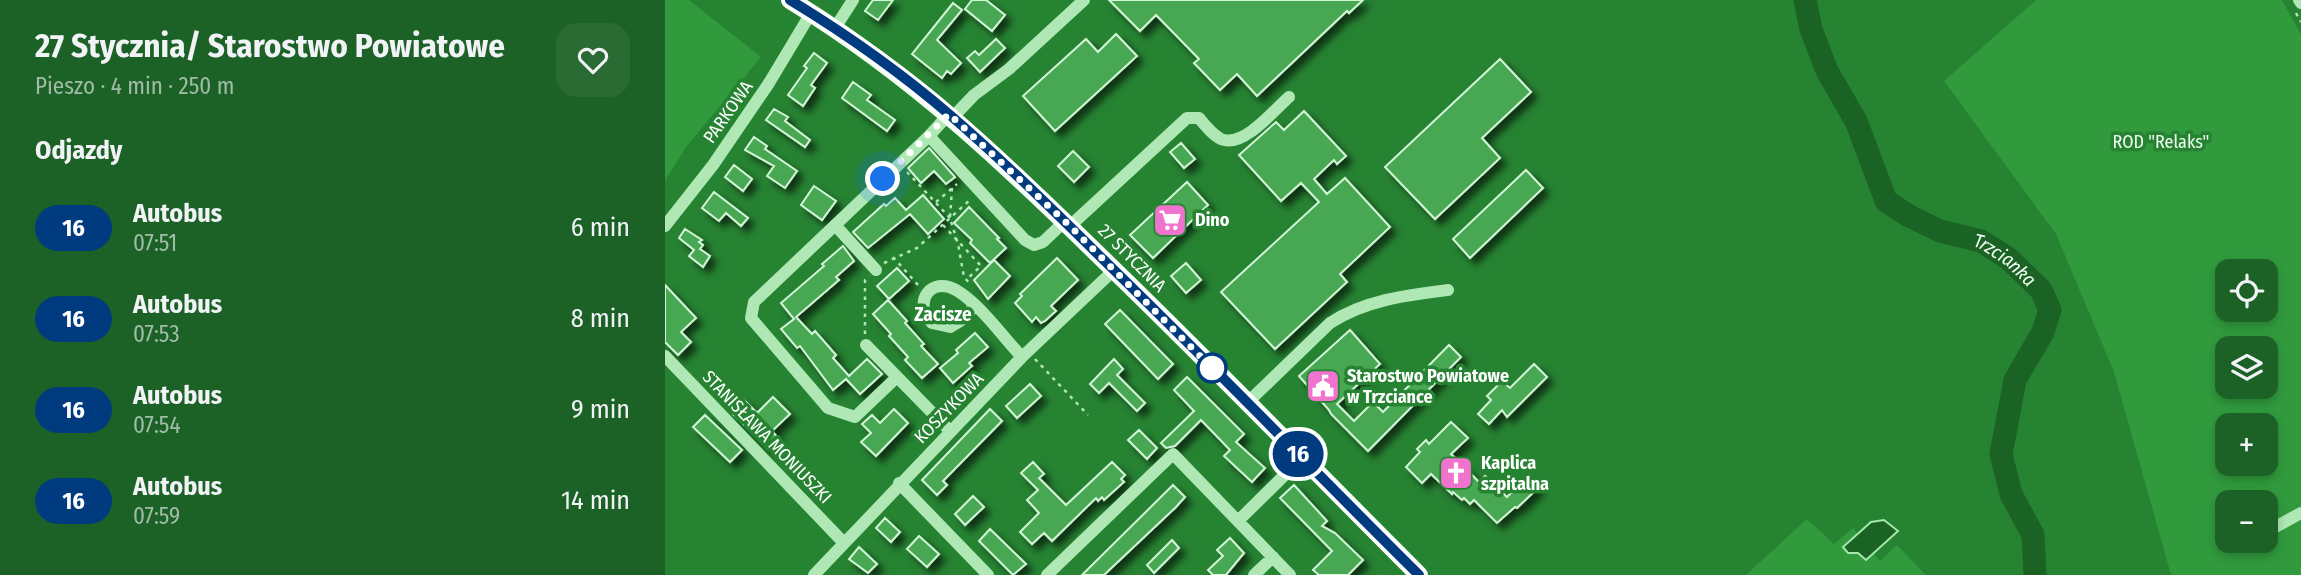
<!DOCTYPE html>
<html lang="pl">
<meta charset="utf-8">
<style>
body{margin:0;font-family:"Fira Sans Condensed",sans-serif;background:#296b32;color:#f1f3f6;height:100vh;display:flex;flex-direction:column;font-size:26px;white-space:nowrap}
*{box-sizing:border-box;margin:0}
p{font-size:23px;color:#a0bca7}
.icon{flex:none;width:38px;height:38px;fill:none;stroke:currentColor;stroke-width:2;stroke-linecap:round;stroke-linejoin:round}
.map{position:relative;flex:1;overflow:hidden}
.details{display:flex;flex-direction:column;background:#1c6226;width:665px}
.details>*{flex:none}
.badge{padding:0 14px;border-radius:23px;font-size:24px;line-height:46px}
.controls{position:absolute;left:1550px;top:259px;display:grid;gap:14px}
.controls a{display:grid;place-items:center;width:63px;height:63px;border-radius:14px;background:#1c6226;box-shadow:0 4px 10px #0003;font-size:35px}
.you{position:absolute;width:35px;height:35px;margin:-18px;border:5px solid #fff;border-radius:50%;background:#1a73e8;box-shadow:0 0 0 10px #1a73e833}
.map>.badge{position:absolute;translate:-50% -50%;box-shadow:0 0 0 4px #fff}
h2{padding:0 35px;font-size:26px;line-height:63px}
.round{display:grid;place-items:center;flex:none;width:74px;height:74px;border-radius:21px;background:#296b32}
.headline{display:flex;align-items:center;justify-content:space-between;height:119px;padding:0 35px}
h1{font-size:33px;font-weight:700;line-height:52px}
ul{padding:0;list-style:none}
li{display:flex;align-items:center;gap:21px;height:91px;padding:0 35px}
li div{flex:1}
li b{display:block;font-size:26px}
li em{font-style:normal}
li .badge{min-width:77px;font-weight:700;text-align:center}
main{display:flex;flex:1;min-height:0}
.map>svg:first-child{display:block}
.green{fill:#319a3d;fill-rule:evenodd}
.water{fill:#1b6324;stroke:#a3e7aa;stroke-width:2}
.lines{fill:none;stroke-linecap:round;stroke-linejoin:round}
.river{stroke:#1b6324;stroke-width:23}
.building{fill:#47a752;stroke:#d2f6d6;stroke-width:2;filter:url(#shadow)}
.path{stroke:#afe7b5;stroke-width:2.5;stroke-dasharray:3.5 5;stroke-linecap:butt}
.minor{stroke:#afe7b5;stroke-width:12}
.major{stroke:#f0fdf3;stroke-width:18}
.line-casing{stroke:#fff;stroke-width:16}
.line{stroke:#003b80;stroke-width:10}
.walk{stroke:#fff;stroke-width:7;stroke-dasharray:0 12.6}
.stop-dot{fill:#fff;stroke:#003b80;stroke-width:3.5}
.labels{text-anchor:middle;stroke-width:7;stroke-linejoin:round;paint-order:stroke}
.street-label{font-size:18px;fill:#fff;stroke:#268332}
.park-label{font-size:18px;fill:#effcf1;stroke:#268332}
.poi-label{font-size:18px;font-weight:bold;fill:#fff;stroke:#268332;text-anchor:start}
.water-label{font-size:19px;font-style:italic;fill:#f1fcf2;stroke:#268332}
.neighbourhood-label{font-size:19px;font-weight:bold;fill:#fff;stroke:#268332}
</style>
<main>
<section class="details">
<div class="headline"><div><h1>27 Stycznia/ Starostwo Powiatowe</h1><p>Pieszo · 4 min · 250 m</p></div><a class="round"><svg class="icon" aria-label="heart" viewBox="0 0 24 24"><path d="M12 20l-8-8c-3-5 5-10 8-4 3-6 11-1 8 4z"/></svg></a></div>
<h2>Odjazdy</h2>
<ul>
<li><span class="badge" style="background:#003b80;color:#fff">16</span><div><b>Autobus</b><p>07:51</p></div><em>6 min</em></li>
<li><span class="badge" style="background:#003b80;color:#fff">16</span><div><b>Autobus</b><p>07:53</p></div><em>8 min</em></li>
<li><span class="badge" style="background:#003b80;color:#fff">16</span><div><b>Autobus</b><p>07:54</p></div><em>9 min</em></li>
<li><span class="badge" style="background:#003b80;color:#fff">16</span><div><b>Autobus</b><p>07:59</p></div><em>14 min</em></li>
</ul>
</section>
<div class="map">
<svg width="1636" height="575" viewBox="0 0 1636 575">
<defs>
<filter id="shadow"><feDropShadow dx="6" dy="6" stdDeviation="3.5" flood-color="#0009"/></filter>
</defs>
<rect width="100%" height="100%" fill="#268332"/>
<path class="green" d="M0,0H24L96,57L21,147L0,181Z
M1371,0H1617L1636,35V575H1506L1449,372L1391,234L1279,81ZM1563,271H1601V310H1563ZM1563,348H1601V387H1563ZM1563,425H1601V464H1563ZM1563,502H1601V541H1563Z
M1142,519L1169,544L1188,528L1215,561L1232,545L1261,575H1081Z"/>
<path class="water" d="M1219,520L1233,531L1201,560L1193,553H1183L1178,547L1206,522Z"/>
<g class="lines">
<path class="river" id="s1" d="M1140,0L1146,29L1162,71L1191,121L1221,201L1244,216L1275,231L1316,241L1344,259L1376,290L1385,310L1378,332L1350,380L1336,454L1346,494L1368,535L1370,575"/>
</g>
<path class="building" d="M208,0H228L213,20L200,11Z
M307,0H321L340,15L327,31L300,9Z
M444,0H698L684,13L682,11L592,96L572,74L555,90L529,63L534,59L491,15L475,31Z
M288,3L297,10L272,40L296,63L286,74L282,71L277,78L247,54Z
M451,34L472,56L390,131L358,96L421,39L433,52Z
M331,39L340,48L315,72L302,58L310,51L314,55Z
M149,53L162,63L146,85L150,88L138,106L123,95L142,68L139,66Z
M835,59L866,92L817,138L835,158L770,219L720,167Z
M188,82L206,95L202,100L230,120L222,131L177,98Z
M109,109L123,117L120,121L145,140L140,147L101,120Z
M639,111L681,156L672,164L669,160L649,179L662,194L680,178L725,227L675,274L682,282L610,349L556,292L654,202L636,183L616,201L574,155L611,122L619,130Z
M89,137L102,146L100,149L132,171L120,188L102,176L109,166L80,150Z
M516,143L530,159L519,168L505,152Z
M264,148L290,177L281,184L269,171L256,183L243,168Z
M408,151L424,167L409,182L393,166Z
M69,165L87,179L78,191L60,177Z
M861,170L878,188L805,258L788,239Z
M522,182L543,205L488,258L465,235Z
M149,186L171,201L157,220L136,205Z
M49,192L83,218L76,226L61,213L54,221L37,208Z
M258,195L279,219L263,234L245,214L203,248L188,232L219,204L221,206L230,198L241,210Z
M304,207L334,238L332,239L341,248L325,263L305,243L307,240L289,223Z
M20,229L37,240L34,242L38,245L35,249L45,256L38,267L24,256L29,250L14,238Z
M178,246L189,261L171,277L174,280L131,317L147,334L150,331L171,355L168,358L184,376L202,359L217,374L195,394L181,379L168,390L135,346L132,348L116,329L129,319L116,303L159,266L157,264Z
M392,258L413,280L386,306L391,311L380,321L376,323L371,317L367,322L350,303L357,296L355,294Z
M329,260L345,276L323,299L309,280Z
M521,263L536,280L521,293L506,276Z
M232,268L244,281L224,299L212,286Z
M0,285L31,318L16,332L26,342L13,355L0,342Z
M223,300L242,321L240,323L259,344L256,346L273,364L257,378L240,360L243,357L224,336L226,334L208,314Z
M455,310L508,364L493,379L440,324Z
M685,330L715,364L672,404L689,421L708,402L718,412L784,345L796,357L703,451L666,414L664,410L634,376Z
M310,333L323,347L304,363L307,366L288,383L275,368L293,353L291,350Z
M449,359L458,369L452,375L480,403L472,411L444,383L434,393L425,384Z
M869,364L882,377L842,417L837,410L824,424L813,414L826,400L822,396L837,381L845,388Z
M522,377L579,434L571,442L600,468L587,482L559,456L565,450L536,420L510,446L501,448L496,443L529,411L509,390Z
M365,384L376,396L352,418L341,406Z
M108,397L125,414L107,431L113,438L103,448L66,412L79,400L92,413Z
M229,409L243,423L211,456L196,442L206,433L197,424L207,415L215,423Z
M325,409L337,421L278,481L282,485L272,495L257,480Z
M40,415L77,450L65,462L28,427Z
M786,422L803,438L786,454L814,482L820,476L842,497L862,477L873,488L852,508L850,507L832,523L809,500L805,504L799,498L797,500L788,492L787,494L766,474L757,483L741,467L755,452L752,449L761,440L764,444Z
M474,430L492,448L482,459L463,440Z
M368,462L379,474L374,478L401,505L447,462L460,475L456,479L459,482L439,500L437,497L433,501L431,498L387,541L379,533L367,544L355,532L374,513L362,500L373,490L356,473Z
M508,485L520,497L511,507L439,575H417Z
M629,485L662,521L657,526L670,533L698,560L683,575H654L648,570L667,551L615,498Z
M308,496L319,507L300,525L290,514Z
M220,518L235,532L226,542L211,528Z
M325,529L361,564L348,575L314,541Z
M254,536L274,554L262,567L242,549Z
M565,538L579,553L561,575H548L543,570L558,556L552,550Z
M507,540L514,548L489,573L482,565Z
M194,547L212,564L203,573L184,559Z"/>
<g class="lines">
<path class="path" d="M1631,13L1636,22
M242,172L285,218
M287,188L285,218L293,244L299,277L305,284
M271,202L292,184
M278,225L316,266L301,280
M228,257L254,286
M219,263L252,248L306,199
M200,334V280L204,276
M370,359L423,415"/>
<path class="minor" d="M1634,0L1636,3
M170,28L188,0
M288,117L309,95L344,69L419,0
M264,136L284,114
M170,225L211,270
M0,226L48,165L104,83L146,13
M405,226L522,118H534C540,125 550,138 559,140C581,145 609,110 624,97
M310,306L295,321L285,327L267,323C247,302 266,276 291,290C315,304 338,337 357,357
M201,345L285,431
M0,356L179,543
M232,377L190,417L163,408L86,318L89,302L264,136L360,240L369,245L378,242L400,221
M582,403L665,323C700,300 742,295 783,290
M234,483L323,575
M573,521L637,458
M1601,532L1636,513
M1581,542L1584,541
M149,575L357,357L449,270
M382,575L508,454L625,575
M589,575L608,557"/>
<path class="major" d="M125,0C250,76 347,170 450,271C553,371 653,474 754,575"/>
</g>
<g class="lines">
<g class="line-casing">
<path id="line" d="M125,0C181,34 235,72 285,115C342,164 396,218 450,271C553,371 652,474 754,575"/>
</g>
<use href="#line" class="line"/>
<path class="walk" d="M218,179L284,114L405,226L547,368"/>
</g>
<defs>
<g id="supermarket-square" transform="scale(1.75)"><rect x="-9" y="-9" width="18" height="18" rx="4" fill="#f074ce" stroke="#268332"/><path d="M-6-5.5h2.5l.6 2H6L4.5 2H-2.5L-4.4-4H-6ZM-1.5 3.2a1.3 1.3 0 1 0 .1 0ZM3 3.2a1.3 1.3 0 1 0 .1 0Z" fill="#fff"/></g>
<g id="civic-square" transform="scale(1.75)"><rect x="-9" y="-9" width="18" height="18" rx="4" fill="#f074ce" stroke="#268332"/><path d="M-.6-6.5H3V-4.5H.6V-3L4-1V1h2V6H-6V1h2V-1L-.6-3ZM-1.2 2.5V6h2.4V2.5Z" fill="#fff"/></g>
<g id="church-square" transform="scale(1.75)"><rect x="-9" y="-9" width="18" height="18" rx="4" fill="#f074ce" stroke="#268332"/><path d="M-1.2-6h2.4v3.5h3.3v2.4h-3.3V6h-2.4V-.1h-3.3v-2.4h3.3Z" fill="#fff"/></g>
</defs>
<g fill-rule="evenodd">
<use href="#supermarket-square" x="505" y="220"/>
<use href="#civic-square" x="658" y="386"/>
<use href="#church-square" x="791" y="473"/>
</g>
<circle class="stop-dot" cx="547" cy="368" r="14"/>
<g class="labels">
<g class="street-label">
<text transform="translate(63 112) rotate(-55)" y="6">PARKOWA</text>
<text transform="translate(467 258) rotate(45)" y="6">27 STYCZNIA</text>
<text transform="translate(284 408) rotate(-46)" y="6">KOSZYKOWA</text>
<text transform="translate(102 437) rotate(46)" y="6">STANISŁAWA MONIUSZKI</text>
</g>
<g class="park-label">
<text x="1496" y="148">ROD "Relaks"</text>
</g>
<g class="poi-label">
<text x="530" y="226">Dino</text>
<text x="682" y="382">Starostwo Powiatowe<tspan x="682" dy="21">w Trzciance</tspan></text>
<text x="816" y="469">Kaplica<tspan x="816" dy="21">szpitalna</tspan></text>
</g>
<g class="water-label">
<text dy="7" stroke="none"><textPath href="#s1" startOffset="352">Trzcianka</textPath></text>
</g>
<g class="neighbourhood-label">
<text x="278" y="321">Zacisze</text>
</g>
</g>
</svg>
<div class="controls">
<a><svg class="icon" aria-label="locate" viewBox="0 0 24 24"><circle cx="12" cy="12" r="6"/><path d="M12 2v4M12 18v4M2 12h4M18 12h4"/></svg></a>
<a><svg class="icon" aria-label="layers" viewBox="0 0 24 24"><path d="M12 4l9 5-9 5-9-5zM3 14l9 5 9-5"/></svg></a>
<a>+</a>
<a>−</a>
</div>
<div class="you" style="left:218px;top:179px"></div>
<b class="badge" style="left:633px;top:454px;background:#003b80;color:#fff">16</b>
</div>
</main>
